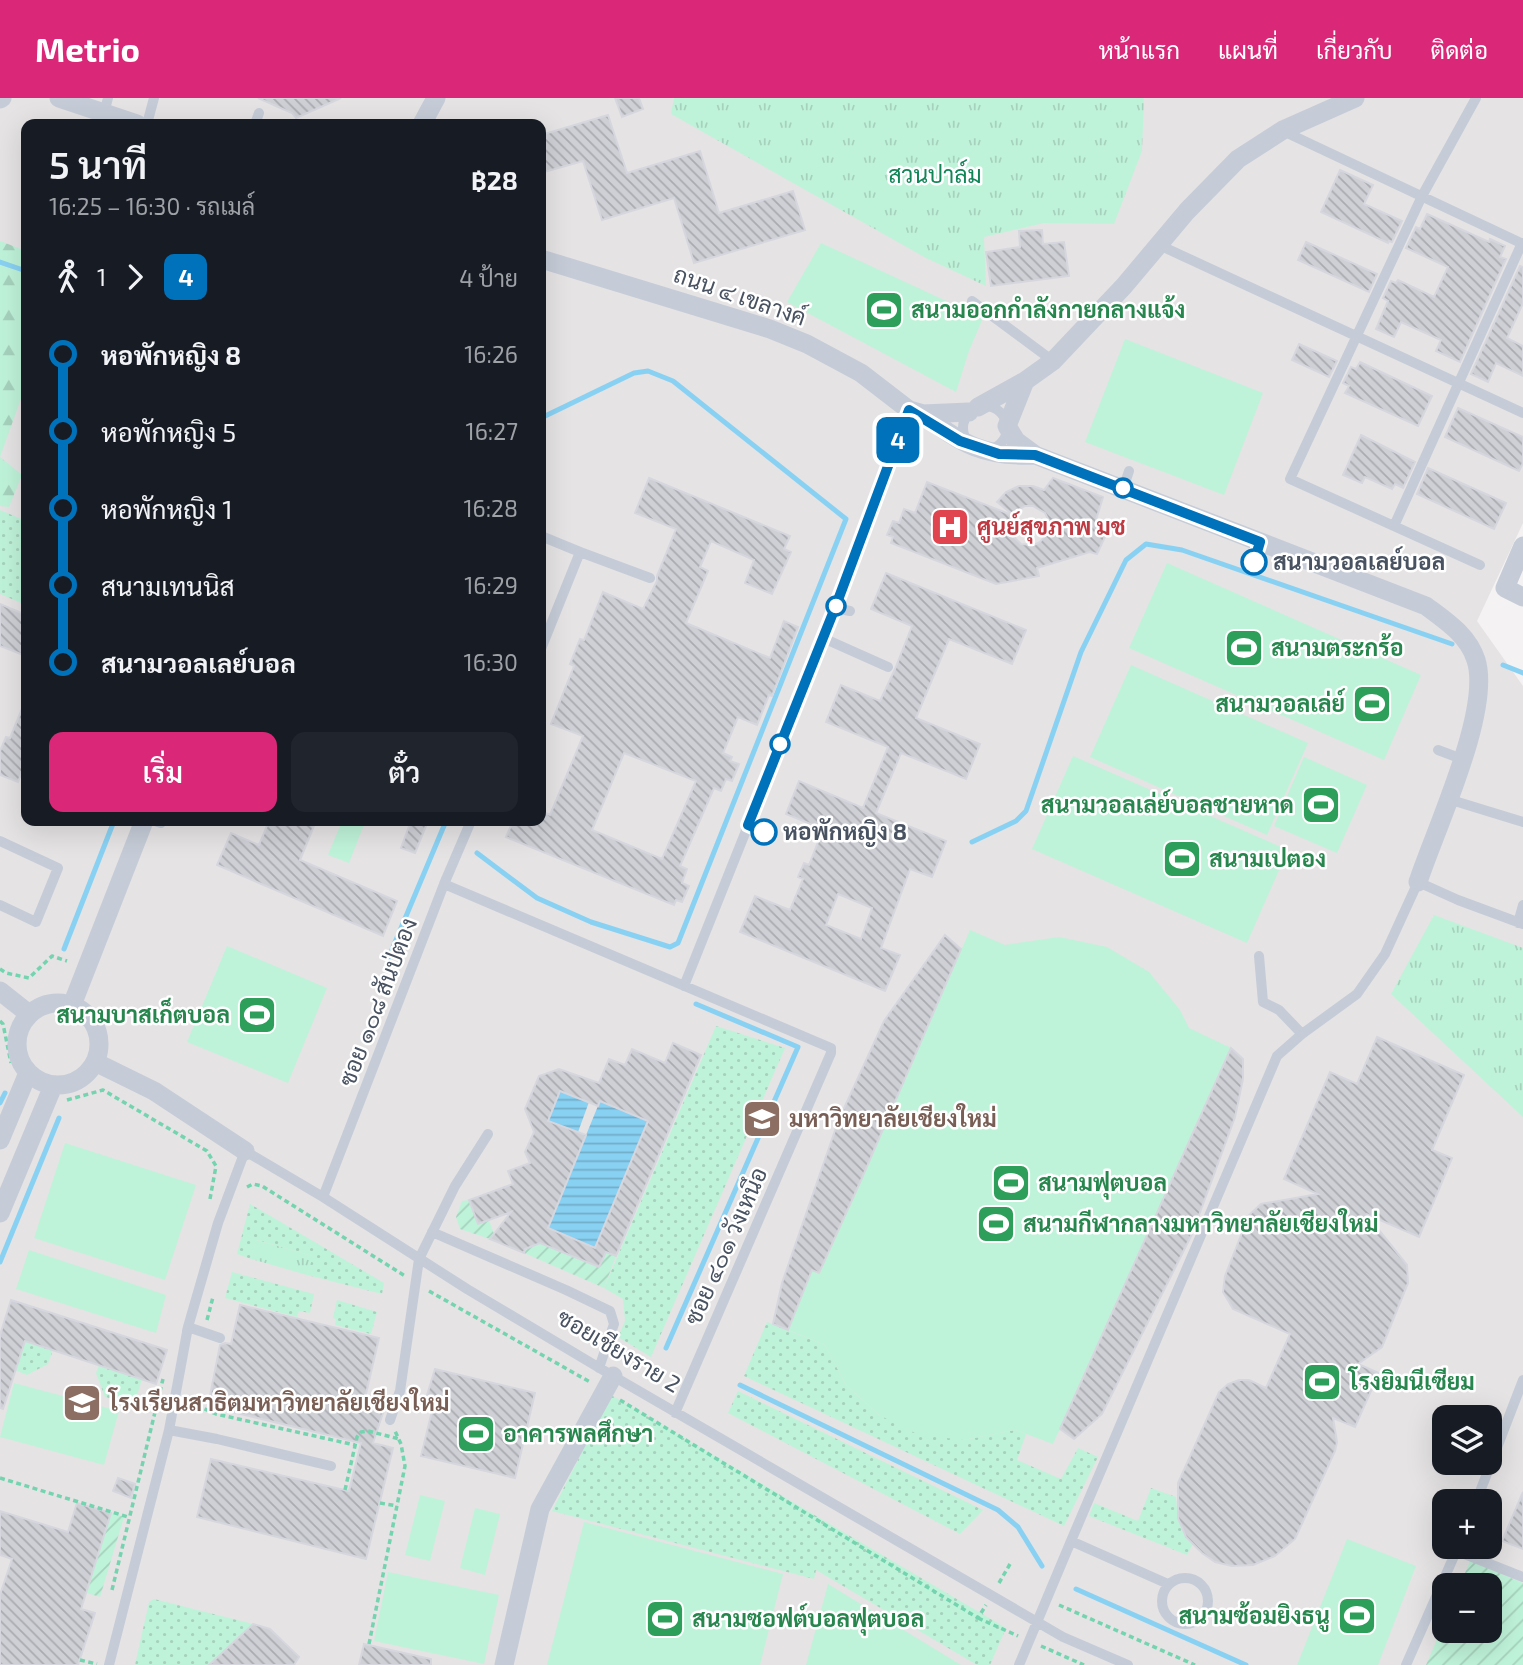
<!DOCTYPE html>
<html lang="th">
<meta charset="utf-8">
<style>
body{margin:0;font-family:"Exo 2",Sarabun,sans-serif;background:#20242c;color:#f1f3f6;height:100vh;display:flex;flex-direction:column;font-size:26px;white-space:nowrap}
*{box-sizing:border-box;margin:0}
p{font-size:23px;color:#9ea1a6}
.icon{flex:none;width:38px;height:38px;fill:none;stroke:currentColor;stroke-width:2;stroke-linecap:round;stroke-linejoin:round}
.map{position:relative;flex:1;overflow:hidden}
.sheet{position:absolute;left:21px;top:21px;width:525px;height:707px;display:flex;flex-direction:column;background:#171b24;border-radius:14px;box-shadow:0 7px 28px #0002}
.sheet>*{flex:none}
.badge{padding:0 14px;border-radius:10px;font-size:24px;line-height:46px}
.fabs{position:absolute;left:1432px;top:1307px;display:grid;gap:14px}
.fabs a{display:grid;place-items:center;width:70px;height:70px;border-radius:14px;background:#171b24;box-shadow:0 7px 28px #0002;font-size:35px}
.map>.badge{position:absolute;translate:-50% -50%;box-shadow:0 0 0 4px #fff}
.legs{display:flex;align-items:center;gap:10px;height:77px;padding:0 28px;font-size:23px}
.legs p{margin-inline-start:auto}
.headline{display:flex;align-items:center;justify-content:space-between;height:119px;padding:0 28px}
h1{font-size:38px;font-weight:600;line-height:52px}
.primary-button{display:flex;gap:14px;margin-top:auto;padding:14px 28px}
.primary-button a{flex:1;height:80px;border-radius:14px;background:#db2777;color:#fff;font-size:28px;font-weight:600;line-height:80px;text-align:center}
.primary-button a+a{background:#20242c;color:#f1f3f6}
ul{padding:0 28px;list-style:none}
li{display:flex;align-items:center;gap:24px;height:77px;font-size:26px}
li i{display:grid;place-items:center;width:10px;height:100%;margin:0 9px;background:currentColor}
li i::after{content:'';width:18px;height:18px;margin:-9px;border:5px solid;border-radius:50%;background:#171b24}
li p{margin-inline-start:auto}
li:first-child i{background:linear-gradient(#0000 50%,currentColor 0)}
li:last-child i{background:linear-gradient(currentColor 50%,#0000 0)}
header{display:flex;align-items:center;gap:42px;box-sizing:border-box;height:98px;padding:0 35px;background:#db2777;color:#fff}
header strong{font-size:33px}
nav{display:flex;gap:38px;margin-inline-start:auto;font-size:24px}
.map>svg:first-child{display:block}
.education{fill:#e5e3e4;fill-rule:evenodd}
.grass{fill:url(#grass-dots)}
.forest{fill:url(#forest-firs)}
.park{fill:url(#park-tufts)}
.garden{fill:url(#garden-furrows)}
.pitch{fill:#bff3d9}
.water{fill:url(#water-rules)}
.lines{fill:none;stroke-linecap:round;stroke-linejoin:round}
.stream{stroke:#89d1f3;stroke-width:5}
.building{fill:url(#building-back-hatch);stroke:#d6d7de;stroke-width:2;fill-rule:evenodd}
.path{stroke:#74d4af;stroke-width:3.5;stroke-dasharray:5 3.5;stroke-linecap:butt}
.lane{stroke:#c5ccd7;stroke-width:10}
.street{stroke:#c5ccd7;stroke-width:19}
.line-1-casing{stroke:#fff;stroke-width:16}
.line-1{stroke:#0072bc;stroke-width:10}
.stop-1-dot{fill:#fff;stroke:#0072bc;stroke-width:3.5}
.labels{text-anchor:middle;stroke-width:5;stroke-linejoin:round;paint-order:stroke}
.park-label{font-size:23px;fill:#118557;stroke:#fff}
.street-label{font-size:23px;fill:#485261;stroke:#fff}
.leisure-label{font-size:23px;font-weight:bold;fill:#27864d;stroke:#fff;text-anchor:start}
.health-label{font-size:23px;font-weight:bold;fill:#be3a42;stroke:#fff;text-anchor:start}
.stop-label{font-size:23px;font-weight:bold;fill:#485261;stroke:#fff;text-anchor:start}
.education-label{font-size:23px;font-weight:bold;fill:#785e54;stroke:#fff;text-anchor:start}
</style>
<header>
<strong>Metrio</strong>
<nav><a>หน้าแรก</a><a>แผนที่</a><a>เกี่ยวกับ</a><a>ติดต่อ</a></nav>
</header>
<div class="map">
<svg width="1523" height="1567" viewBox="0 0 1523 1567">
<defs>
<pattern id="grass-dots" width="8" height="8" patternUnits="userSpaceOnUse" patternTransform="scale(1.75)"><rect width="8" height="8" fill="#bff3d9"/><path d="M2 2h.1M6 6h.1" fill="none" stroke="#a6d2bd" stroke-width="1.8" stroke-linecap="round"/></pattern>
<pattern id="forest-firs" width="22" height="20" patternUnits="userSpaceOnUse" patternTransform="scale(1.75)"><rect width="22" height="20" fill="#bff3d9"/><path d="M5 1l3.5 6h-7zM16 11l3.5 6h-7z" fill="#a6d2bd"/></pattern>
<pattern id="park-tufts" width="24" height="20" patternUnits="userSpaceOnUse" patternTransform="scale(1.75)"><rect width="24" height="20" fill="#bff3d9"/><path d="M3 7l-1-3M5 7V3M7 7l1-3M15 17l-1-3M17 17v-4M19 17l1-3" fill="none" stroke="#a6d2bd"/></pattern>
<pattern id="garden-furrows" width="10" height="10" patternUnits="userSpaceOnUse" patternTransform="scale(1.75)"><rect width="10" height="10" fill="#bff3d9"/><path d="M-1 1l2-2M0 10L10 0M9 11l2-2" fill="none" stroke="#a6d2bd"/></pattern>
<pattern id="water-rules" width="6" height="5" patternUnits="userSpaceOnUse" patternTransform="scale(1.75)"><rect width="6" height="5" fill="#89d1f3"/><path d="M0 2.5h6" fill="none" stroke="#72acc8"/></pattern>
<pattern id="building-back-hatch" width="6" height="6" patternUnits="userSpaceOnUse" patternTransform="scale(1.75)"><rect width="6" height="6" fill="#ced0d6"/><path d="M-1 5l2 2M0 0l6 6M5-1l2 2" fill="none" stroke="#a9abb1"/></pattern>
</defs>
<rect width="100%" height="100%" fill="#f4f2f2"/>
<path class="education" d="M0,0H1523V425L1477,523L1523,588V1567H0ZM26,26H541V723H26ZM1444,1320H1489V1365H1444ZM1444,1404H1489V1449H1444ZM1444,1488H1489V1533H1444Z"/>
<path class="grass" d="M0,412L26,423V507L0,496Z
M716,928L785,950L651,1259L618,1239L625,1223L623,1201L604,1190Z
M250,1106L384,1185L382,1196L307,1177L312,1158L257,1142L251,1161L237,1156Z
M232,1174L314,1196L310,1215L299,1213L297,1219L225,1200Z
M337,1202L377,1214L371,1236L335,1227L336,1221L333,1220Z
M767,1224L825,1247L846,1287L879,1317L964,1342L1015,1332L1026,1336L1017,1362L1061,1381L1078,1350L1098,1359L1064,1428L744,1278Z
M25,1243L53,1252L48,1266L27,1277L15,1272Z
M99,1267L142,1281L134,1307L105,1299L96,1275Z
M738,1293L983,1412L960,1436L728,1315Z
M611,1297L1006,1530L990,1567H977L816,1472L814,1481L552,1413Z
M1151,1390L1176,1399C1177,1417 1180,1433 1193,1446L1187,1457L1089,1418L1094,1405L1138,1423Z
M154,1501L253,1526L213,1563L212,1567H135L149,1504Z"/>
<path class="forest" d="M0,143L26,153V296L23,295L0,359L22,377L9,409L0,408Z"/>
<path class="park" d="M674,0H1144L1142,53L1114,126L1044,125L984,139L986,188L926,160L671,16Z
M1434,817L1523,850V1019L1391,896Z
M256,1142L313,1158L307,1177L251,1161Z"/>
<path class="garden" d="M469,1102L478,1126L489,1122L494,1136L490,1141L460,1131L456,1119L462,1103Z
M540,1145L599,1168L606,1154L616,1158L604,1190L524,1155L525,1151Z
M111,1415L124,1419L100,1499L87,1495Z
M1470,1463L1523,1485V1567H1426L1444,1525V1533H1489V1488L1460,1487Z"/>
<path class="pitch" d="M821,145L983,220L969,253L956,294L787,204Z
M1125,241L1263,295L1224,397L1085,344Z
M1167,465L1421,577L1384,662L1129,550Z
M1131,567L1308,645L1267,737L1090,659Z
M1073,658L1288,752L1247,845L1032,751Z
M1304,659L1367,687L1337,755L1274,728Z
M342,723L365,724L349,765L328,757Z
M970,832L1005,847L1059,839L1107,849L1149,874L1180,912L1189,930L1231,950L1053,1346L1015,1332L964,1342L919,1337L879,1317L846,1287L825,1247L788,1232L812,1172L820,1175Z
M227,848L327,890L288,985L187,944Z
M65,1045L196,1087L165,1182L34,1140Z
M29,1152L166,1197L156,1235L16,1191Z
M14,1285L119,1313L104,1367L0,1339Z
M420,1397L445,1403L430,1463L405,1457Z
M475,1410L500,1416L485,1477L460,1470Z
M584,1424L783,1476L760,1567H547Z
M1347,1441L1416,1468L1378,1567H1297Z
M388,1474L499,1497L484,1566L374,1543Z
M828,1486L961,1567H806Z"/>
<path class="water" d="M560,993L589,1004L578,1034L548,1023Z
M600,1003L648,1023L595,1150L548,1130Z"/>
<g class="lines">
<path class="stream" d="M0,164L26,173
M1503,567L1523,575
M972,744L1016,723L1026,713L1081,554L1126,462L1146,446L1182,452L1452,546
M477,755L537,800L591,824L670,849L678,845L846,421L673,283L648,273L634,275L541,320
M64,851L114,723
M388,861L446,723
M0,1005L5,995
M0,1164L59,1020
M666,1250L798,949L696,906
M740,1287L998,1412L1018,1429L1042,1468
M1076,1491L1246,1567"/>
</g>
<path class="building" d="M258,0H341L296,20L292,15Z
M615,0H639L643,11L622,19Z
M608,17L627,75L700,53L719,115L793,93L805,132L694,165L674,100L602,122L583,63L541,75V37Z
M1340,72L1373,87L1364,106L1402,123L1392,144L1389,143L1388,145L1321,114Z
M1427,116L1489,144L1490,141L1505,148L1500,159L1506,161L1460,264L1436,253L1441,242L1401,224L1394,239L1376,231L1388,203L1383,200L1391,183L1396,185L1398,182L1434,199L1448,169L1406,150L1416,129L1420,131Z
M1042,132L1043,146L1064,144L1069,178L991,188L986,154L1020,149L1019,133Z
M1306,144L1377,176L1369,194L1298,162Z
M1520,168L1523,169V205L1507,240L1523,248V278L1496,265L1488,284L1471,276Z
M1299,246L1337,263L1329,279L1292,262Z
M1360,264L1432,298L1418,328L1345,295L1349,288L1343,285L1351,269L1356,271Z
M1458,310L1523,339V365L1519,373L1445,339Z
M1361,337L1415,364L1403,390L1395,386L1392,391L1365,379L1362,385L1343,377Z
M1428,370L1506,405L1494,431L1417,396Z
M649,380L790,438L784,451L791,454L772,496L745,485L754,462L711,443L700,469L708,473L686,525L770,560L784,523L798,529L772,598L769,597L757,627L738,619L723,655L732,659L730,663L739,666L732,683L726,681L721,693L714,690L680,768L687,771L682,785L689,788L682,804L676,802L674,807L506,739L513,723H541V713L550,717L583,638L551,626L574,568L570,566L580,541L584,542L603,494L643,511L657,483V478L676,431L635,415ZM624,655L696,683L662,761L592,732Z
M1053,380L1103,399L1096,422L1098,431L1105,439L1097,456L1090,454L1037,470L1039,478L996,486L891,445L893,439L887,437L893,423L899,425L904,411L915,415L927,384L1012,417L1009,424L1012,437L1021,446L1034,447L1040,444L1048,434V421L1045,415L1033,408H1025L1012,416L997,404L1006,394L1019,388H1033L1044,392Z
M886,475L1026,532L1012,566L949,541L916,620L980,646L966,681L901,655L876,715L946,743L932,779L910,771L881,850L900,857L885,893L740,834L755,798L790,812L803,781L798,779L804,765L809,767L823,731L786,716L799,683L863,710L888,649L826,624L841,587L880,603L895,571L912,528L871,511ZM838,796L872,810L861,841L826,827Z
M0,506L26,517V558L0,548Z
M26,601V663L18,684L0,677V653L6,639L10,640Z
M269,723H316L300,762L397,803L383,838L217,767L231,735L259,747Z
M411,723H428L415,755L401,750Z
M945,837L961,851L862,1080L819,1175L812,1172L788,1232L773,1226L782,1185L839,1021L884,923Z
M1377,939L1464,977L1432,1052L1452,1060L1419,1139L1366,1116L1407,1167L1408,1185L1382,1249L1358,1266L1379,1275L1355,1329L1333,1320L1337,1344L1335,1353L1295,1441L1275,1458L1253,1467L1232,1468L1215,1464L1202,1455L1186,1439L1178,1420V1385L1219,1294L1228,1286L1239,1282H1249L1266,1290L1290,1236L1233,1211L1223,1194L1225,1178L1249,1117L1261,1106L1318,1096L1284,1081L1330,974L1357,986Z
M673,945L701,957L616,1158L606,1154L599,1169L540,1145L525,1151L524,1155L490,1141L511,1114L478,1126L469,1102L513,1086L508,1073L530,1065L525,1054L534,1034L525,1011L539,978L559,971L599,985L609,961L625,967L632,951L665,965ZM560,993L598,1008L600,1003L648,1023L595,1150L548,1130L586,1037L548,1023Z
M1231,950L1243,961V981L1235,1019L1192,1136L1102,1316L1074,1341L1060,1331Z
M11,1202L167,1252L156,1286L25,1243L3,1311L0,1310V1237Z
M240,1207L379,1240L365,1300L386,1306L373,1345L393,1350L366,1461L197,1419L211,1361L349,1393L361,1345L208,1308L220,1247L225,1245L231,1246Z
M435,1271L535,1295L515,1380L421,1358L433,1309L424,1307Z
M118,1380L135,1386L131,1400L113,1393Z
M1523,1394V1451L1502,1443Z
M77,1405L111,1415L81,1511L95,1515L78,1567H0V1497L12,1461L0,1457V1413L68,1434Z
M253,1526L270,1531L299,1559L294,1567H209Z
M364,1546L431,1561V1567H359Z"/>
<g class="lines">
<path class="path" d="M0,871L6,875L29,880L52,858L67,863
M0,923L3,926L11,965
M67,1002L103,992L207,1053L216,1068L210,1101
M247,1089L253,1086L262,1088L405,1178
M429,1193L590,1284
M207,1222L213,1199
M620,1302L978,1520L986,1507
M189,1304L216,1316L355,1347
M0,1380L128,1419
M345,1392L357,1339L361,1334L368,1333L399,1341
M380,1405L397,1408
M999,1485L1010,1466
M112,1492L163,1281
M1059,1507L1195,1567
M978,1520L1018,1538
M369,1546L405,1368L401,1346L395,1333
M1041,1548L1084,1567
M80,1562L97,1566"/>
<path class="lane" d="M1476,0L1422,98L1290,381L1480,467
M104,15L108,0
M147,26L154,0
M255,26L259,15
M1283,33L1523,146
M1159,147L1523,315
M972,203L1053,263
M963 330a22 22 0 1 1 44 0a22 22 0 1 1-44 0Z
M1123,391L1129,373
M1394,428L1522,145
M541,438L580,454L541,551
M580,454L650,480
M1254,464L1261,444
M833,515L835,510L850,513
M823,540L888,569
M1438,652L1462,661
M1448,701L1523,724
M155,723L161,725
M747,731L748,728L764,734
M0,743L58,770L36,824L0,807
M444,786L831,950V955L675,1315
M448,788L444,786L471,723
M1518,825L1523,807
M1259,858L1263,904L1279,912L1302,936
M684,888L823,540L909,312
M323,1099L446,781
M432,1134L566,1192L610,1213L614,1226L599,1270
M187,1233L188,1229L220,1240
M390,1322L400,1293L419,1161L455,1088L488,1036
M169,1332L217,1341L331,1368
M1476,1404L1523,1282
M1071,1443L1277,958L1302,936L1357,896L1385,856L1418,784L1458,802L1523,826
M1457,1453L1523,1479
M1162 1503a23 23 0 1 1 46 0a23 23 0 1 1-46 0Z
M109,1567L169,1332L188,1229L218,1125L245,1053L323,1099L467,1191L613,1278L1063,1539L1128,1567
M1019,1567L1071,1443L1168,1486
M1406,1567L1458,1449"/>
<path class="street" d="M59,0L137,26
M0,1L2,0
M422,26L436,0
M541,161L770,231L807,246L861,275L909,312L923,316L969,314
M1025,283L1007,328L1016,343L1035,357L1426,508C1446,523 1468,537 1476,562C1492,612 1435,732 1418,784
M978,309L1025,283L1053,263L1124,188L1187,113L1238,61L1283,32L1355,0
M923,316C962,347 985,359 1035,357
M1523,448L1505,490L1523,499
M0,893L29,916
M17 946a41 41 0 1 1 82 0a41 41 0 1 1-82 0Z
M72,907L144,723
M95,964L154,993L245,1053
M0,1042L28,975
M0,1115L53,988
M504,1567L540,1411L613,1278"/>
</g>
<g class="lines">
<g class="line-1-casing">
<path id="line-1" d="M764,734L748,727L835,510L909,312L960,343L999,356L1035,357L1260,444L1254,464"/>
</g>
<use href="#line-1" class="line-1"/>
</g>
<defs>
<g id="stadium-square" transform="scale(2.0125)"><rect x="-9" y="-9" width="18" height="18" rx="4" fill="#2e9e5b" stroke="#fff"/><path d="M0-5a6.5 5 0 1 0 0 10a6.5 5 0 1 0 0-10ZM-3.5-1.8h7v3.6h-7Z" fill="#fff"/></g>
<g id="hospital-square" transform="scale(2.0125)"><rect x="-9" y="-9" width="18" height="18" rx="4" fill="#e0444e" stroke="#fff"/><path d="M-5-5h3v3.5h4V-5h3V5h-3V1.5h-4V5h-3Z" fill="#fff"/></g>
<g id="university-square" transform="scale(2.0125)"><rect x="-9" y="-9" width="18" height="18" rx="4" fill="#8d6e63" stroke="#fff"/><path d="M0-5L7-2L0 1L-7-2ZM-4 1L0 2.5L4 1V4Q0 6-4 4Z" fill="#fff"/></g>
<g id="school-square" transform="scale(2.0125)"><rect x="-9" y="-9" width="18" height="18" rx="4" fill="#8d6e63" stroke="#fff"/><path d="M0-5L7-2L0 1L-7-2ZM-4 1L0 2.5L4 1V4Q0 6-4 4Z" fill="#fff"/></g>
</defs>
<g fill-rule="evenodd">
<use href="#stadium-square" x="884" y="212"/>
<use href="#hospital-square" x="950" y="429"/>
<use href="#stadium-square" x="1244" y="550"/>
<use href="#stadium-square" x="1372" y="606"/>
<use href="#stadium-square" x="1321" y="707"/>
<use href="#stadium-square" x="1182" y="761"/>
<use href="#stadium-square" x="257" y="917"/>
<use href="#university-square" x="762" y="1021"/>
<use href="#stadium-square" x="1011" y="1085"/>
<use href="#stadium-square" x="996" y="1126"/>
<use href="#stadium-square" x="1322" y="1284"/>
<use href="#school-square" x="82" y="1305"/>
<use href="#stadium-square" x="476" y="1336"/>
<use href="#stadium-square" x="1357" y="1518"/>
<use href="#stadium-square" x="665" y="1521"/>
</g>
<g class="stop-1-dot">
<circle cx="1123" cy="390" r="9"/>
<circle cx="1254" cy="464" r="12"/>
<circle cx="836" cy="508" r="9"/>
<circle cx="780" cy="646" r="9"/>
<circle cx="764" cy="734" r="12"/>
</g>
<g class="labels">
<g class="park-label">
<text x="935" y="85">สวนปาล์ม</text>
</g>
<g class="street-label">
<text transform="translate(740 198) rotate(19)" y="8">ถนน ๔ เขลางค์</text>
<text transform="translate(378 904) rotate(-69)" y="8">ซอย ๑๐๘ สันป่ตอง</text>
<text transform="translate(726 1148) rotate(-66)" y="8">ซอย ๔๐๑ วังเหนึอ</text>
<text transform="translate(619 1253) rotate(31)" y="8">ซอยเชียงราย 2</text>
</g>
<g class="leisure-label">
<text x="911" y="220">สนามออกกำลังกายกลางแจ้ง</text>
<text x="1271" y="558">สนามตระกร้อ</text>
<text x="1345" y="614" text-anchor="end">สนามวอลเล่ย์</text>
<text x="1294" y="715" text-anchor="end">สนามวอลเล่ย์บอลชายหาด</text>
<text x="1209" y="769">สนามเปตอง</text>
<text x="230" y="925" text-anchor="end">สนามบาสเก็ตบอล</text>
<text x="1038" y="1093">สนามฟุตบอล</text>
<text x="1023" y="1134">สนามกีฬากลางมหาวิทยาลัยเชียงใหม่</text>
<text x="1349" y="1292">โรงยิมนีเซียม</text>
<text x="503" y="1344">อาคารพลศึกษา</text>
<text x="1330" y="1526" text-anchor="end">สนามซ้อมยิงธนู</text>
<text x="692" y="1529">สนามซอฟต์บอลฟุตบอล</text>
</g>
<g class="health-label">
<text x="977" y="437">ศูนย์สุขภาพ มช</text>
</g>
<g class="stop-label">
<text x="1273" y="472">สนามวอลเลย์บอล</text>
<text x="783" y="742">หอพักหญิง 8</text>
</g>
<g class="education-label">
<text x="789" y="1029">มหาวิทยาลัยเชียงใหม่</text>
<text x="109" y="1313">โรงเรียนสาธิตมหาวิทยาลัยเชียงใหม่</text>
</g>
</g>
</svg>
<div class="fabs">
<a><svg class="icon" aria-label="layers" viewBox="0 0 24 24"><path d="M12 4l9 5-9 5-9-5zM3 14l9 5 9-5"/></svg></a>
<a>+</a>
<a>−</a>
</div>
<b class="badge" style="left:898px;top:342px;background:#0072bc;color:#fff">4</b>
<section class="sheet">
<div class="headline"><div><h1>5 นาที</h1><p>16:25 – 16:30 · รถเมล์</p></div><b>฿28</b></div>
<div class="legs"><svg class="icon" aria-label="walk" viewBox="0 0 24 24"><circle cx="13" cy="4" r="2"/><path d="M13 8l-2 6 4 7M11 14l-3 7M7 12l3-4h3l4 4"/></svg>1<svg class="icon" aria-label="forward" viewBox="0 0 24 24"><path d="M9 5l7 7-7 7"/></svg><b class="badge" style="background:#0072bc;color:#fff">4</b><p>4 ป้าย</p></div>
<ul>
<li><i style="color:#0072bc"></i><b>หอพักหญิง 8</b><p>16:26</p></li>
<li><i style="color:#0072bc"></i><span>หอพักหญิง 5</span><p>16:27</p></li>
<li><i style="color:#0072bc"></i><span>หอพักหญิง 1</span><p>16:28</p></li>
<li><i style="color:#0072bc"></i><span>สนามเทนนิส</span><p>16:29</p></li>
<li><i style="color:#0072bc"></i><b>สนามวอลเลย์บอล</b><p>16:30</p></li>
</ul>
<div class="primary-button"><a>เริ่ม</a><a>ตั๋ว</a></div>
</section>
</div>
